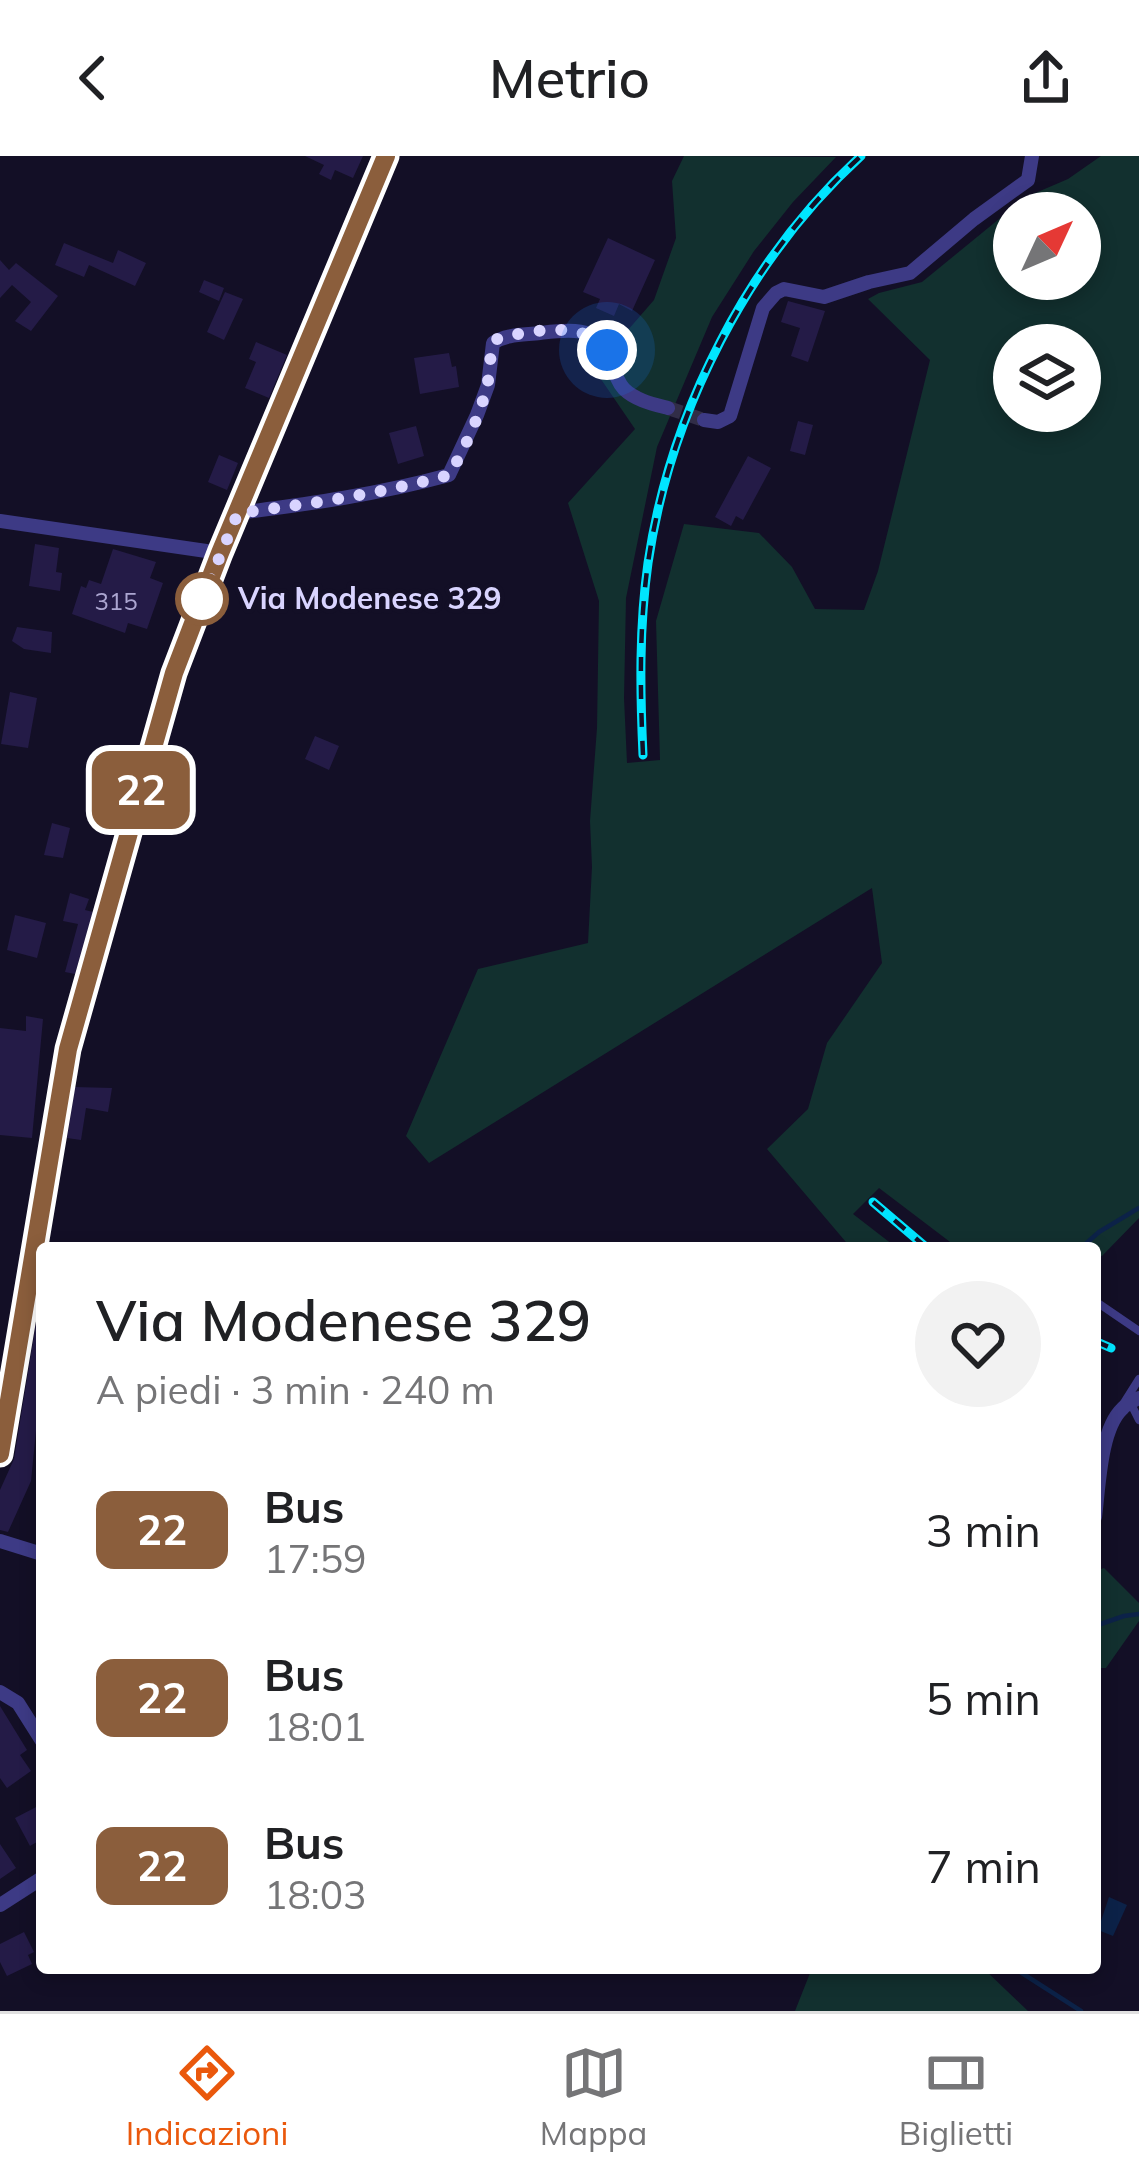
<!DOCTYPE html>
<html lang="it">
<meta charset="utf-8">
<style>
body{margin:0;font-family:Mulish,sans-serif;background:#f2f2f2;color:#202124;height:100vh;display:flex;flex-direction:column;font-size:45px;white-space:nowrap}
*{box-sizing:border-box;margin:0}
p{font-size:39px;color:#757577}
.icon{flex:none;width:66px;height:66px;fill:none;stroke:currentColor;stroke-width:2;stroke-linecap:round;stroke-linejoin:round}
.map{position:relative;flex:1;overflow:hidden}
.details{position:absolute;left:36px;top:1086px;width:1065px;height:732px;display:flex;flex-direction:column;background:#fff;border-radius:12px;box-shadow:0 6px 18px #0003}
.details>*{flex:none}
.badge{padding:0 24px;border-radius:18px;font-size:42px;line-height:78px}
.needle{width:78px;rotate:46deg}
.tools{position:absolute;left:993px;top:36px;display:grid;gap:24px}
.tools a{display:grid;place-items:center;width:108px;height:108px;border-radius:50%;background:#fff;box-shadow:0 6px 18px #0003;font-size:60px}
.you{position:absolute;width:60px;height:60px;margin:-30px;border:9px solid #fff;border-radius:50%;background:#1a73e8;box-shadow:0 0 0 18px #1a73e833}
.map>.badge{position:absolute;translate:-50% -50%;box-shadow:0 0 0 6px #fff}
.round{display:grid;place-items:center;flex:none;width:126px;height:126px;border-radius:63px;background:#f2f2f2}
.overview{display:flex;align-items:center;justify-content:space-between;height:204px;padding:0 60px}
h1{font-size:57px;font-weight:600;line-height:90px}
ul{padding:0;list-style:none}
li{display:flex;align-items:center;gap:36px;height:168px;padding:0 60px}
li div{flex:1}
li b{display:block;font-size:45px}
li em{font-style:normal}
li .badge{min-width:132px;font-weight:700;text-align:center}
header{display:flex;justify-content:space-between;align-items:center;height:156px;padding:0 60px;background:#fff;font-size:54px;font-weight:600}
.tab-bar{display:flex;justify-content:space-around;align-items:center;height:168px;border-top:3px solid #e0e0e0;background:#fff;font-size:33px;color:#757577}
.tab-bar a{display:grid;justify-items:center;gap:6px}
.tab-bar .current{color:#ea580c}
.map>svg:first-child{display:block}
.green{fill:#12302f;fill-rule:evenodd}
.water{fill:#0c2248}
.lines{fill:none;stroke-linecap:round;stroke-linejoin:round}
.stream{stroke:#0c2248;stroke-width:4.5}
.building{fill:#241b47}
.street-tunnel{stroke:#312d47;stroke-width:14;stroke-dasharray:14 7;stroke-linecap:butt}
.lane{stroke:#3d3a85;stroke-width:8}
.street{stroke:#3d3a85;stroke-width:14}
.secondary{stroke:#6f6bff;stroke-width:18}
.rail-casing{stroke:#00e5ff;stroke-width:9}
.rail{stroke:#130f26;stroke-width:4.5;stroke-dasharray:14;stroke-linecap:butt}
.line-casing{stroke:#fff;stroke-width:27}
.line{stroke:#8b5e3c;stroke-width:18}
.walk{stroke:#d9d4ff;stroke-width:12;stroke-dasharray:0 21.6}
.stop-dot{fill:#fff;stroke:#8b5e3c;stroke-width:6}
.labels{text-anchor:middle;stroke-width:9;stroke-linejoin:round;paint-order:stroke}
.number-label{font-size:24px;fill:#aca6d1}
.stop-label{font-size:30px;font-weight:bold;fill:#d9d4ff;stroke:#130f26;text-anchor:start}
</style>
<header><svg class="icon" aria-label="back" viewBox="0 0 24 24"><path d="M15 5l-7 7 7 7"/></svg>Metrio<svg class="icon" aria-label="share" viewBox="0 0 24 24"><path d="M12 15V3M7 8l5-5 5 5M5 13v7h14v-7"/></svg></header>
<div class="map">
<svg width="1139" height="1855" viewBox="0 0 1139 1855">
<rect width="100%" height="100%" fill="#130f26"/>
<path class="green" d="M684,0L836,1L793,46L754,95L712,161L657,291L626,442L624,542L627,607L660,604L656,465L684,368L759,377L792,411L815,453L864,454L878,415L930,204L868,143L879,137L922,126L1026,41L1068,23L1101,0H1139V1062L1102,1100L1095,1101V1092H958L879,1032L853,1058L897,1092H851L767,993L808,953L827,887L882,807L872,732L429,1007L406,980L478,813L588,787L592,711L590,665L597,572L599,445L568,347L635,273L594,213L654,144L676,82L672,25ZM1014,57H1080V123H1014ZM1014,189H1080V255H1014Z
M1104,1412L1139,1447V1465L1106,1512H1095V1415Z
M812,1812H983L1028,1855H795Z"/>
<path class="water" d="M1109,1741L1127,1749L1113,1780L1098,1774Z"/>
<g class="lines">
<path class="stream" d="M1081,1092L1099,1076L1139,1052
M1095,1470L1124,1460L1139,1458
M1014,1812L1081,1855"/>
</g>
<path class="building" d="M305,0H363L353,22L335,14L331,24L319,18L324,9Z
M608,82L655,104L632,155L619,148L614,160L596,152L600,143L583,136Z
M64,87L113,107L118,94L146,107L135,130L89,109L84,121L55,109Z
M0,104L9,114L16,107L58,140L31,175L15,165L31,146L12,129L0,142Z
M204,124L224,132L219,145L199,136Z
M225,136L243,143L224,184L207,176Z
M788,145L825,155L808,206L791,200L800,172L781,166Z
M256,186L287,199L269,242L245,232L256,206L249,203Z
M449,197L452,211L456,210L459,231L420,238L414,202Z
M798,265L813,269L805,299L790,295Z
M416,270L424,300L398,308L389,277Z
M219,299L238,307L227,334L208,326Z
M748,300L771,312L743,364L736,360L731,370L715,361Z
M35,388L59,392L56,416L62,417L60,435L29,430Z
M113,393L156,406L150,422L163,427L147,473L128,467L125,477L72,458L81,430L86,432L89,424L101,428Z
M17,471L52,476L51,497L24,493L12,485Z
M10,536L37,542L28,592L1,588Z
M315,580L339,590L329,614L305,603Z
M52,667L70,672L63,702L44,699Z
M70,737L89,743L85,754L93,756L75,818L65,816L78,768L63,765Z
M15,759L46,767L37,802L7,794Z
M26,860L43,863L32,982L0,979V872L26,875Z
M75,931L112,932L108,956L86,952L81,984L67,982Z
M37,1161H42V1276L36,1275L31,1325L8,1376L0,1374V1334L14,1303Z
M0,1550L27,1594L20,1599L31,1615L7,1632L0,1622Z
M42,1648V1683L30,1690L15,1662Z
M0,1688L16,1712L0,1723Z
M24,1776L34,1796L28,1799L32,1808L7,1820L0,1806V1788Z"/>
<g class="lines">
<path class="street-tunnel" d="M668,252L704,264"/>
<path class="lane" d="M1095,1145L1139,1175
M1131,1248L1139,1264
M1122,1250L1139,1223"/>
<path class="street" d="M704,264L718,266L730,260L763,152L776,137L784,133L824,141L869,126L910,117L974,63L1028,24L1032,0
M238,357C310,348 379,338 449,319L477,259L488,229L493,187C506,178 524,179 540,177C565,174 596,169 608,197C613,209 615,223 624,233C635,244 653,248 668,252
M0,365L220,397
M1095,1361C1099,1332 1100,1274 1122,1253C1125,1249 1135,1244 1139,1242
M0,1385L42,1398
M0,1536L18,1547L42,1585
M0,1749L42,1722"/>
<path class="secondary" d="M0,1298L68,893L174,517L220,397L386,0"/>
<g class="rail-casing">
<path id="rail" d="M643,599C640,534 639,471 648,407C670,256 748,103 861,0
M873,1046L927,1092
M1095,1185L1111,1192"/>
</g>
<use href="#rail" class="rail"/>
</g>
<g class="lines">
<g class="line-casing">
<path id="line" d="M0,1298L68,893L174,517L220,397L386,0"/>
</g>
<use href="#line" class="line"/>
<path class="walk" d="M202,443L238,357C310,348 379,338 449,319C465,293 480,259 487,230C491,213 488,197 497,183C529,174 586,164 607,194"/>
</g>
<circle class="stop-dot" cx="202" cy="443" r="24"/>
<g class="labels">
<g class="number-label">
<text x="116" y="454">315</text>
</g>
<g class="stop-label">
<text x="238" y="453">Via Modenese 329</text>
</g>
</g>
</svg>
<div class="tools">
<a><svg class="needle" viewBox="-14 -14 28 28"><path d="M0-13l5 13h-10z" fill="#e53935"/><path d="M0 13l5-13h-10z" fill="#757577"/></svg></a>
<a><svg class="icon" aria-label="layers" viewBox="0 0 24 24"><path d="M12 4l9 5-9 5-9-5zM3 14l9 5 9-5"/></svg></a>
</div>
<div class="you" style="left:607px;top:194px"></div>
<b class="badge" style="left:141px;top:634px;background:#8b5e3c;color:#fff">22</b>
<section class="details">
<div class="overview"><div><h1>Via Modenese 329</h1><p>A piedi · 3 min · 240 m</p></div><a class="round"><svg class="icon" aria-label="heart" viewBox="0 0 24 24"><path d="M12 20l-8-8c-3-5 5-10 8-4 3-6 11-1 8 4z"/></svg></a></div>
<ul>
<li><span class="badge" style="background:#8b5e3c;color:#fff">22</span><div><b>Bus</b><p>17:59</p></div><em>3 min</em></li>
<li><span class="badge" style="background:#8b5e3c;color:#fff">22</span><div><b>Bus</b><p>18:01</p></div><em>5 min</em></li>
<li><span class="badge" style="background:#8b5e3c;color:#fff">22</span><div><b>Bus</b><p>18:03</p></div><em>7 min</em></li>
</ul>
</section>
</div>
<nav class="tab-bar">
<a class="current"><svg class="icon" aria-label="directions" viewBox="0 0 24 24"><path d="M12 3l9 9-9 9-9-9zM9 14v-3h6M13 9l2 2-2 2"/></svg>Indicazioni</a>
<a><svg class="icon" aria-label="map" viewBox="0 0 24 24"><path d="M3 6l6-2 6 2 6-2v14l-6 2-6-2-6 2zM9 4v14M15 6v14"/></svg>Mappa</a>
<a><svg class="icon" aria-label="tickets" viewBox="0 0 24 24"><path d="M3 7h18v10H3zM15 7v10"/></svg>Biglietti</a>
</nav>
